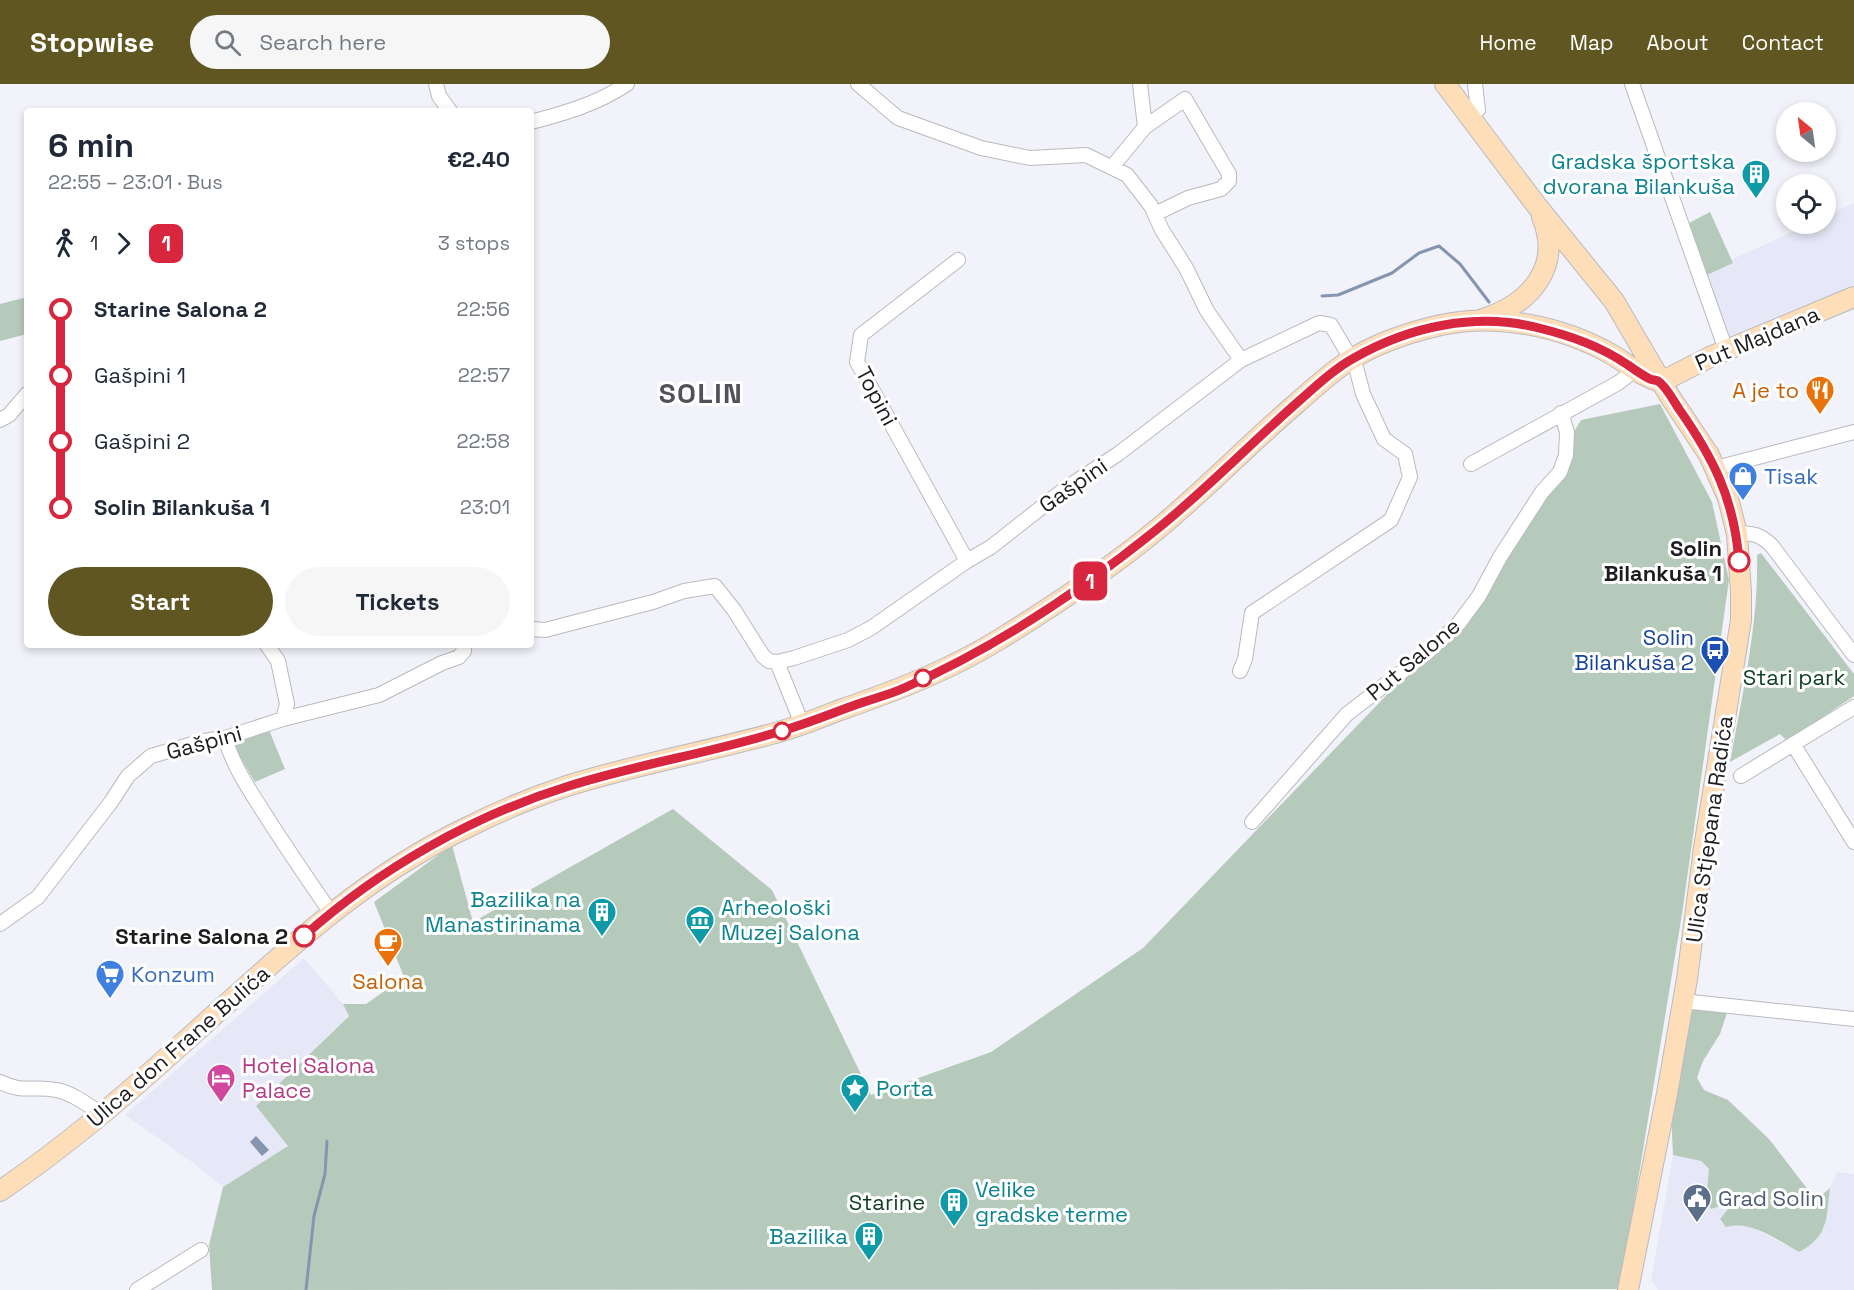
<!DOCTYPE html>
<meta charset="utf-8">
<style>
body{margin:0;font-family:"Space Grotesk",sans-serif;background:#f6f6f7;color:#1f2937;height:100vh;display:flex;flex-direction:column;font-size:22px;white-space:nowrap}
*{box-sizing:border-box;margin:0}
p{font-size:20px;color:#747a83}
.icon{flex:none;width:33px;height:33px;fill:none;stroke:currentColor;stroke-width:2;stroke-linecap:round;stroke-linejoin:round}
.map{position:relative;flex:1;overflow:hidden}
.sheet{position:absolute;left:24px;top:24px;width:510px;height:540px;display:flex;flex-direction:column;background:#fff;border-radius:6px;box-shadow:0 3px 9px #0003}
.sheet>*{flex:none}
.badge{padding:0 12px;border-radius:9px;font-size:21px;line-height:39px}
.needle{width:39px;rotate:331deg}
.buttons{position:absolute;left:1776px;top:18px;display:grid;gap:12px}
.buttons a{display:grid;place-items:center;width:60px;height:60px;border-radius:50%;background:#fff;box-shadow:0 3px 9px #0003;font-size:30px}
.map>.badge{position:absolute;translate:-50% -50%;box-shadow:0 0 0 3px #fff}
.legs{display:flex;align-items:center;gap:9px;height:66px;padding:0 24px;font-size:20px}
.legs p{margin-inline-start:auto}
.head{display:flex;align-items:center;justify-content:space-between;height:102px;padding:0 24px}
h1{font-size:33px;font-weight:700;line-height:45px}
.action{display:flex;gap:12px;margin-top:auto;padding:12px 24px}
.action a{flex:1;height:69px;border-radius:36px;background:#605622;color:#fff;font-size:24px;font-weight:700;line-height:69px;text-align:center}
.action a+a{background:#f6f6f7;color:#1f2937}
ul{padding:0 24px;list-style:none}
li{display:flex;align-items:center;gap:21px;height:66px;font-size:22px}
li i{display:grid;place-items:center;width:9px;height:100%;margin:0 8px;background:currentColor}
li i::after{content:'';width:15px;height:15px;margin:-8px;border:4px solid;border-radius:50%;background:#fff}
li p{margin-inline-start:auto}
li:first-child i{background:linear-gradient(#0000 50%,currentColor 0)}
li:last-child i{background:linear-gradient(currentColor 50%,#0000 0)}
header{display:flex;align-items:center;gap:36px;box-sizing:border-box;height:84px;padding:0 30px;background:#605622;color:#fff}
header strong{font-size:28px}
nav{display:flex;gap:33px;margin-inline-start:auto;font-size:21px}
.search{width:420px;height:54px;background:#f6f6f7;display:flex;align-items:center;gap:15px;box-sizing:border-box;padding:0 21px;border-radius:33px;color:#747a83;font-size:22px}
.map>svg:first-child{display:block}
.built{fill:#e6e8f7}
.green{fill:#b6cabb}
.water{fill:#8595b0}
.lines{fill:none;stroke-linecap:round;stroke-linejoin:round}
.stream{stroke:#8595b0;stroke-width:3}
.street-casing{stroke:#b9bac1;stroke-width:16}
.secondary-casing{stroke:#b9bac1;stroke-width:22}
.street{stroke:#fff;stroke-width:14}
.secondary{stroke:#fedeb8;stroke-width:20}
.line-1-casing{stroke:#fff;stroke-width:14}
.line-1{stroke:#d7263d;stroke-width:9}
.stop-1-dot{fill:#fff;stroke:#d7263d;stroke-width:3}
.labels{text-anchor:middle;stroke-width:6;stroke-linejoin:round;paint-order:stroke}
.culture-label{font-size:22px;fill:#0d838f;stroke:#fff;text-anchor:end}
.street-label{font-size:22px;fill:#1d1d20;stroke:#fff}
.food-label{font-size:22px;fill:#c56008;stroke:#fff;text-anchor:end}
.shop-label{font-size:22px;fill:#366cbe;stroke:#fff;text-anchor:start}
.stop-label{font-size:22px;font-weight:bold;fill:#1d1d20;stroke:#fff;text-anchor:end}
.transit-label{font-size:22px;fill:#164399;stroke:#fff;text-anchor:end}
.park-label{font-size:22px;fill:#0e3f22;stroke:#fff}
.hotel-label{font-size:22px;fill:#b23c85;stroke:#fff;text-anchor:start}
.service-label{font-size:22px;fill:#4e5e75;stroke:#fff;text-anchor:start}
.district-label{font-size:28px;font-weight:bold;letter-spacing:1.5px;fill:#515258;stroke:#fff}
</style>
<header>
<strong>Stopwise</strong>
<div class="search"><svg class="icon" aria-label="search" viewBox="0 0 24 24"><circle cx="10" cy="10" r="6"/><path d="M15 15l6 6"/></svg>Search here</div>
<nav><a>Home</a><a>Map</a><a>About</a><a>Contact</a></nav>
</header>
<div class="map">
<svg width="1854" height="1206" viewBox="0 0 1854 1206">
<rect width="100%" height="100%" fill="#f2f3fa"/>
<path class="built" d="M1854,119V206L1730,253L1706,192L1735,174L1810,140H1826V132Z
M304,874L343,920L349,931L256,1022L288,1062L223,1103L192,1078L125,1031Z
M1673,1071L1701,1077L1709,1085L1706,1115L1711,1125L1724,1121L1728,1126L1720,1135L1733,1141L1753,1144L1799,1168L1824,1144L1830,1104L1837,1088L1854,1090V1206H1658L1651,1196Z"/>
<path class="green" d="M1710,128L1733,179L1707,191L1687,140Z
M27,213V250L0,257V220Z
M1660,320L1712,418L1729,496L1682,830L1620,1205L212,1206L209,1161L223,1103L288,1062L256,1022L349,932L343,920H366L404,893L374,818L452,761L473,838L673,725L772,806L871,1011L991,968L1143,864L1429,567L1514,451L1581,336Z
M1761,469L1854,590V612L1787,657L1780,650L1730,678C1742,613 1759,537 1757,471Z
M269,646L285,685L255,698L232,660Z
M1690,923L1728,926L1720,950L1703,977L1697,994L1704,1006L1728,1016L1769,1055L1816,1116L1830,1104C1826,1135 1829,1152 1799,1168C1779,1157 1751,1136 1726,1143L1720,1135L1728,1125L1724,1121L1711,1125L1706,1115L1709,1085L1701,1077L1673,1071L1671,1030Z"/>
<path class="water" d="M256,1052L269,1066L262,1072L250,1058Z"/>
<g class="lines">
<path class="stream" d="M1322,212L1338,211L1392,189L1419,169L1439,162L1460,180L1489,218
M306,1206L314,1132L325,1090L327,1057"/>
<g class="street-casing">
<path id="street" d="M436,0L439,12L450,27
M858,0L898,34L981,64L1030,74L1086,71L1127,91L1151,122L1162,146L1186,184L1207,227L1241,276
M1475,0L1478,26
M1632,0L1726,266
M531,38C565,29 597,20 627,0
M1145,43L1185,15L1229,90V97L1221,105L1188,114L1155,130
M1112,83L1145,43L1140,0
M958,176L861,251L857,278L967,477
M0,336L9,331L27,310
M1471,380L1618,299L1635,286
M1716,384L1854,348
M1737,450C1752,448 1761,451 1772,462L1854,571
M531,545L545,546L653,518L684,507L715,502L734,526L763,572L769,577L777,578L794,574L848,556L871,544L967,477L991,463L1066,404L1118,370L1241,276L1319,239L1331,241L1356,283L1363,310L1384,355L1405,370L1410,393L1391,436L1252,529L1245,575L1240,587
M267,561L278,577L287,620L283,635
M777,578L802,640
M225,654C233,682 250,707 266,732C287,765 309,797 331,829
M1793,660L1854,758
M1741,692L1854,623
M1252,738L1347,630L1429,567L1459,539L1479,512L1500,473L1542,408L1560,388L1566,371L1567,348L1561,329
M0,840L38,813L111,718L128,692L151,672L203,657L225,654L283,635L379,611L442,579L459,573L464,567L463,561
M1682,917L1854,935
M0,998C24,1010 33,1001 56,1006C73,1009 87,1021 102,1030
M137,1206L201,1166"/>
</g>
<g class="secondary-casing">
<path id="secondary" d="M1445,0L1537,122L1614,217L1669,311L1709,371L1728,414L1737,450L1741,508V536L1704,764L1687,895L1667,1010L1628,1206
M1483,235C1530,220 1563,183 1542,133
M1661,298L1710,273L1854,213
M0,1107C65,1063 124,1013 182,960C273,879 356,796 468,743C500,727 533,713 567,702C636,680 707,668 775,649C797,643 819,634 840,626C895,607 950,586 1000,555C1055,521 1110,485 1160,443C1207,404 1250,359 1297,319C1314,304 1331,288 1350,276C1377,259 1410,248 1441,241C1497,229 1561,242 1611,270C1628,280 1642,293 1661,298"/>
</g>
<use href="#street" class="street"/>
<use href="#secondary" class="secondary"/>
</g>
<g class="lines">
<g class="line-1-casing">
<path id="line-1" d="M304,852C379,785 472,732 569,702C638,680 711,669 781,647C806,640 830,630 855,621C871,615 889,611 904,604C995,564 1079,508 1156,446C1206,406 1251,359 1299,317C1316,302 1334,285 1354,274C1410,242 1477,228 1539,244C1571,252 1600,262 1628,281C1635,286 1642,291 1650,295C1652,296 1656,296 1658,297C1666,302 1673,316 1679,325C1714,375 1734,415 1739,477"/>
</g>
<use href="#line-1" class="line-1"/>
</g>
<defs>
<g id="building-pin" transform="scale(1.5)"><path d="M0 17L-7.5 6A9.5 9.5 0 1 1 7.5 6Z" fill="#0f9aa8" stroke="#fff"/><path d="M-4-6H4V6H1V3H-1V6H-4ZM-2.5-4.3h1.7v1.8h-1.7ZM.8-4.3h1.7v1.8H.8ZM-2.5-1h1.7V.8h-1.7ZM.8-1h1.7V.8H.8Z" fill="#fff"/></g>
<g id="restaurant-pin" transform="scale(1.5)"><path d="M0 17L-7.5 6A9.5 9.5 0 1 1 7.5 6Z" fill="#e8710a" stroke="#fff"/><path d="M-5-6h1v4h1v-4h1v4h1v-4h1v5L-1.5 .5V6h-2V.5L-5-1ZM5-6V6H3V1.5H1.5Q1.5-4 5-6Z" fill="#fff"/></g>
<g id="shop-pin" transform="scale(1.5)"><path d="M0 17L-7.5 6A9.5 9.5 0 1 1 7.5 6Z" fill="#3f7fe0" stroke="#fff"/><path d="M-5-2.5h2.3a2.7 3.5 0 0 1 5.4 0H5L5.5 6h-11ZM-1.5-2.5h3a1.5 2.3 0 0 0-3 0Z" fill="#fff"/></g>
<g id="bus-pin" transform="scale(1.5)"><path d="M0 17L-7.5 6A9.5 9.5 0 1 1 7.5 6Z" fill="#1a4fb4" stroke="#fff"/><path d="M-5-6H5V4H4V6H2V4H-2V6H-4V4H-5ZM-3.5-4V0h7V-4ZM-3.5 1.2v1.5H-2V1.2ZM2 1.2v1.5H3.5V1.2Z" fill="#fff"/></g>
<g id="museum-pin" transform="scale(1.5)"><path d="M0 17L-7.5 6A9.5 9.5 0 1 1 7.5 6Z" fill="#0f9aa8" stroke="#fff"/><path d="M0-6L6-3V-2H-6V-3ZM-5-1h2V3h-2ZM-1-1h2V3h-2ZM3-1h2V3H3ZM-6 4H6V6H-6Z" fill="#fff"/></g>
<g id="cafe-pin" transform="scale(1.5)"><path d="M0 17L-7.5 6A9.5 9.5 0 1 1 7.5 6Z" fill="#e8710a" stroke="#fff"/><path d="M-5.5-4.5H6V0H3Q3 3.5 0 3.5H-2.5Q-5.5 3.5-5.5 0ZM3-3.2v2h1.7v-2ZM-6 4.5H4V6H-6Z" fill="#fff"/></g>
<g id="supermarket-pin" transform="scale(1.5)"><path d="M0 17L-7.5 6A9.5 9.5 0 1 1 7.5 6Z" fill="#3f7fe0" stroke="#fff"/><path d="M-6-5.5h2.5l.6 2H6L4.5 2H-2.5L-4.4-4H-6ZM-1.5 3.2a1.3 1.3 0 1 0 .1 0ZM3 3.2a1.3 1.3 0 1 0 .1 0Z" fill="#fff"/></g>
<g id="hotel-pin" transform="scale(1.5)"><path d="M0 17L-7.5 6A9.5 9.5 0 1 1 7.5 6Z" fill="#d1479c" stroke="#fff"/><path d="M-6-4.5h1.5V1H6V5H4.5V3h-9V5H-6ZM-4 0a1.8 1.8 0 1 1 3.6 0ZM.5 0V-2.5h3Q6-2.5 6 0Z" fill="#fff"/></g>
<g id="sight-pin" transform="scale(1.5)"><path d="M0 17L-7.5 6A9.5 9.5 0 1 1 7.5 6Z" fill="#0f9aa8" stroke="#fff"/><path d="M0-6L1.8-2.2L6-1.7L2.9 1.2L3.7 5.4L0 3.3L-3.7 5.4L-2.9 1.2L-6-1.7L-1.8-2.2Z" fill="#fff"/></g>
<g id="civic-pin" transform="scale(1.5)"><path d="M0 17L-7.5 6A9.5 9.5 0 1 1 7.5 6Z" fill="#5c6f8a" stroke="#fff"/><path d="M-.6-6.5H3V-4.5H.6V-3L4-1V1h2V6H-6V1h2V-1L-.6-3ZM-1.2 2.5V6h2.4V2.5Z" fill="#fff"/></g>
</defs>
<g fill-rule="evenodd">
<use href="#building-pin" x="1756" y="90"/>
<use href="#restaurant-pin" x="1820" y="306"/>
<use href="#shop-pin" x="1743" y="392"/>
<use href="#bus-pin" x="1715" y="566"/>
<use href="#building-pin" x="602" y="828"/>
<use href="#museum-pin" x="700" y="836"/>
<use href="#cafe-pin" x="388" y="858"/>
<use href="#supermarket-pin" x="110" y="890"/>
<use href="#hotel-pin" x="221" y="994"/>
<use href="#sight-pin" x="855" y="1004"/>
<use href="#civic-pin" x="1697" y="1114"/>
<use href="#building-pin" x="954" y="1118"/>
<use href="#building-pin" x="869" y="1152"/>
</g>
<g class="stop-1-dot">
<circle cx="1739" cy="477" r="10"/>
<circle cx="923" cy="594" r="8"/>
<circle cx="782" cy="647" r="8"/>
<circle cx="304" cy="852" r="10"/>
</g>
<g class="labels">
<g class="culture-label">
<text x="1735" y="85">Gradska športska<tspan x="1735" dy="25">dvorana Bilankuša</tspan></text>
<text x="581" y="823">Bazilika na<tspan x="581" dy="25">Manastirinama</tspan></text>
<text x="721" y="831" text-anchor="start">Arheološki<tspan x="721" dy="25">Muzej Salona</tspan></text>
<text x="876" y="1012" text-anchor="start">Porta</text>
<text x="975" y="1113" text-anchor="start">Velike<tspan x="975" dy="25">gradske terme</tspan></text>
<text x="848" y="1160">Bazilika</text>
</g>
<g class="street-label">
<text transform="translate(1757 254) rotate(-23)" y="8">Put Majdana</text>
<text transform="translate(877 312) rotate(62)" y="8">Topini</text>
<text transform="translate(1073 401) rotate(-35)" y="8">Gašpini</text>
<text transform="translate(1413 575) rotate(-40)" y="8">Put Salone</text>
<text transform="translate(204 658) rotate(-15)" y="8">Gašpini</text>
<text transform="translate(1709 745) rotate(-82)" y="8">Ulica Stjepana Radića</text>
<text transform="translate(178 962) rotate(-41)" y="8">Ulica don Frane Bulića</text>
</g>
<g class="food-label">
<text x="1799" y="314">A je to</text>
<text x="388" y="905" text-anchor="middle">Salona</text>
</g>
<g class="shop-label">
<text x="1764" y="400">Tisak</text>
<text x="131" y="898">Konzum</text>
</g>
<g class="stop-label">
<text x="1722" y="472">Solin<tspan x="1722" dy="25">Bilankuša 1</tspan></text>
<text x="288" y="860">Starine Salona 2</text>
</g>
<g class="transit-label">
<text x="1694" y="561">Solin<tspan x="1694" dy="25">Bilankuša 2</tspan></text>
</g>
<g class="park-label">
<text x="1794" y="601">Stari park</text>
<text x="887" y="1126">Starine</text>
</g>
<g class="hotel-label">
<text x="242" y="989">Hotel Salona<tspan x="242" dy="25">Palace</tspan></text>
</g>
<g class="service-label">
<text x="1718" y="1122">Grad Solin</text>
</g>
<g class="district-label">
<text x="701" y="319">SOLIN</text>
</g>
</g>
</svg>
<div class="buttons">
<a><svg class="needle" viewBox="-14 -14 28 28"><path d="M0-13l5 13h-10z" fill="#e53935"/><path d="M0 13l5-13h-10z" fill="#747a83"/></svg></a>
<a><svg class="icon" aria-label="locate" viewBox="0 0 24 24"><circle cx="12" cy="12" r="6"/><path d="M12 2v4M12 18v4M2 12h4M18 12h4"/></svg></a>
</div>
<b class="badge" style="left:1090px;top:497px;background:#d7263d;color:#fff">1</b>
<section class="sheet">
<div class="head"><div><h1>6 min</h1><p>22:55 – 23:01 · Bus</p></div><b>€2.40</b></div>
<div class="legs"><svg class="icon" aria-label="walk" viewBox="0 0 24 24"><circle cx="13" cy="4" r="2"/><path d="M13 8l-2 6 4 7M11 14l-3 7M7 12l3-4h3l4 4"/></svg>1<svg class="icon" aria-label="forward" viewBox="0 0 24 24"><path d="M9 5l7 7-7 7"/></svg><b class="badge" style="background:#d7263d;color:#fff">1</b><p>3 stops</p></div>
<ul>
<li><i style="color:#d7263d"></i><b>Starine Salona 2</b><p>22:56</p></li>
<li><i style="color:#d7263d"></i><span>Gašpini 1</span><p>22:57</p></li>
<li><i style="color:#d7263d"></i><span>Gašpini 2</span><p>22:58</p></li>
<li><i style="color:#d7263d"></i><b>Solin Bilankuša 1</b><p>23:01</p></li>
</ul>
<div class="action"><a>Start</a><a>Tickets</a></div>
</section>
</div>
